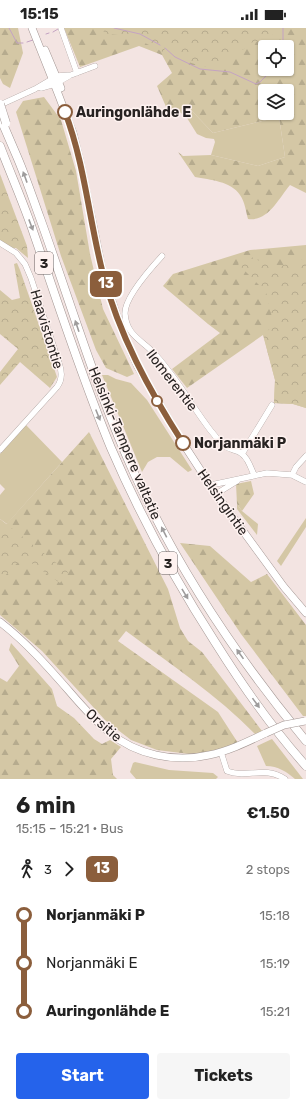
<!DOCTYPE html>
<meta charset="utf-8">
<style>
body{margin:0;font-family:Rubik,sans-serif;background:#f6f6f6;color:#222;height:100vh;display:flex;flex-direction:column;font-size:15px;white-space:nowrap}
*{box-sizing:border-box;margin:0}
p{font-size:13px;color:#767676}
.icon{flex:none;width:22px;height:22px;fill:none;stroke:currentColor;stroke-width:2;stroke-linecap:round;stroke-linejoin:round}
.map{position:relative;height:751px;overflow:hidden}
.sheet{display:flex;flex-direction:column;background:#fff;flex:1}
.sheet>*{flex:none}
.badge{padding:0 8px;border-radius:6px;font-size:14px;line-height:26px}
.controls{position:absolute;left:258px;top:12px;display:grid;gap:8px}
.controls a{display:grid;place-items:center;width:36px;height:36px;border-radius:4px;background:#fff;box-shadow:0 1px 3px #0004;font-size:20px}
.map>.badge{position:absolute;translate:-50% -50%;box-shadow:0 0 0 2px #fff}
.legs{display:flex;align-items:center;gap:6px;height:44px;padding:0 16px;font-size:13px}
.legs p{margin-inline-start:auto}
.overview{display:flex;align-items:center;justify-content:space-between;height:68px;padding:0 16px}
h1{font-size:22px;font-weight:700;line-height:30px}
.primary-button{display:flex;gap:8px;margin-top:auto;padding:8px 16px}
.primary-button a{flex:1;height:46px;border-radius:4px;background:#2563eb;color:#fff;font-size:16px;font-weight:700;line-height:46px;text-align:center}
.primary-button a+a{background:#f6f6f6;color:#222}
ul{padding:0 16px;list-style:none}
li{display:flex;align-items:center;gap:14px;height:48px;font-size:15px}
li i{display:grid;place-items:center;width:6px;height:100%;margin:0 5px;background:currentColor}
li i::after{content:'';width:10px;height:10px;margin:-5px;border:3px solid;border-radius:50%;background:#fff}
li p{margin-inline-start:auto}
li:first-child i{background:linear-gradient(#0000 50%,currentColor 0)}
li:last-child i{background:linear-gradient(currentColor 50%,#0000 0)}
.status{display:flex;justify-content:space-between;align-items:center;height:28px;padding:0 20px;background:#fff;direction:ltr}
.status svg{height:11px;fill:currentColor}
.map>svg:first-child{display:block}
.grass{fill:#d4c7a5}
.forest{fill:url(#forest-firs);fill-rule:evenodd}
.park{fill:url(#park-crowns)}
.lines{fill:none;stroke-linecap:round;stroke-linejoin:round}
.stream{stroke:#c4a3c3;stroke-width:1}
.minor-casing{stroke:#a39693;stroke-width:6}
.major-casing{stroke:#a39693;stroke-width:8}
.highway-casing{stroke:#a39693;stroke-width:9}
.minor{stroke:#fff;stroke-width:5.5}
.major{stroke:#fff;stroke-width:7}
.highway{stroke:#fff;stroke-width:8}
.major-bridge-casing{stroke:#a39693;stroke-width:8;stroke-linecap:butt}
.highway-bridge-casing{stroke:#a39693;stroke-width:9;stroke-linecap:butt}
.major-bridge{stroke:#fff;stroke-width:7}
.highway-bridge{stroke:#fff;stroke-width:8}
.oneway{fill:#9e9c9c}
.line-1-casing{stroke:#fff;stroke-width:9}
.line-1{stroke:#8b5e3c;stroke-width:6}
.stop-1-dot{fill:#fff;stroke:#8b5e3c;stroke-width:2}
.labels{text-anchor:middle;stroke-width:3;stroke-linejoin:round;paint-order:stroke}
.shield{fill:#fef2f0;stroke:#686160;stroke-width:1}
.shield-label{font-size:13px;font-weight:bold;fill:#282322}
.stop-label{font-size:14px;font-weight:bold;fill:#282322;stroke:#fef2f0;text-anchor:start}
.street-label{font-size:14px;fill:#282322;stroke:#fef2f0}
</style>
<div class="status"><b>15:15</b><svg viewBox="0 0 49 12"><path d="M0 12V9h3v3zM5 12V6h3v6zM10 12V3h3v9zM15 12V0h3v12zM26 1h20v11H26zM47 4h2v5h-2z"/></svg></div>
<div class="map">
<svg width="306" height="751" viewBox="0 0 306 751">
<defs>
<pattern id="forest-firs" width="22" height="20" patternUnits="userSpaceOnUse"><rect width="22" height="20" fill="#d4c7a5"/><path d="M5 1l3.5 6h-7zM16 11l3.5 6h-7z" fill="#b6ab8e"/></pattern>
<pattern id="park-crowns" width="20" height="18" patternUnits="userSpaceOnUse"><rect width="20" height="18" fill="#d4c7a5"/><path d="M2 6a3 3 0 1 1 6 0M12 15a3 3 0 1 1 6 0" fill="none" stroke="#b6ab8e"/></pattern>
</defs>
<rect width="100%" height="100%" fill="#f3e4e2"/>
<path class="grass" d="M167,81L191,82L213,105L279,89L285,129L258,138L211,127L215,114L214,111L206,110L197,106L187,90L181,85Z
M102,347H108L116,351L131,355L147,372L192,442L188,444L170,429H157L148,434L142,444Z
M26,397L62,434L7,496L0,491V467L5,461L0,456V426Z
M237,476L242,483L258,496L257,507L237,481Z
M306,490V499L281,538L277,533Z
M272,711L303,751H295C287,744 278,738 266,738L257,718Z
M135,734L169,742L213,745L218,749L216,751H136L130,744L133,735Z"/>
<path class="forest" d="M0,0H18L23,25L10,60L3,56L0,50Z
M64,0H306V165L290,157C279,170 268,194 248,191C246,184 245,174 240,167C231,153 210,152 195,149L178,124L183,128L211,127L258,138L285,129L279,89L213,105L191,82L167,81L157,58L172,45L162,27L139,18L80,39ZM265,19H287V41H265ZM265,63H287V85H265Z
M44,69L61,92L76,143L90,226L103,281L134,346L127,349L106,340L96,322L61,228L16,84L23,73Z
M306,217V380L293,376L274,375L275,352L263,307L187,360L172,341L220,305L208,296L163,258L173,246L250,222Z
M89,404L168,561L180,600L188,613L202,624L262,703L255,706C217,667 170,636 126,603L118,613L218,684L238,715L211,724L189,726L157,722L131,712L105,692L42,623L0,587V499L3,500Z
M251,453L254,466L242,483L237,476L236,456Z
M180,515L210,518L251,554L267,546L306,597V688H303L241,606Z
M11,615L52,661L57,678L74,690L94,711L102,716L110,712L121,719L111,731L113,747L117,751H0V650L7,654L19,638L9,622Z"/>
<path class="park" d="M102,0H172L191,2L204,0H274V1L272,9L269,12L253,14L218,40C195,38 184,34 166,19L163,24L131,8L105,6Z
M0,146L27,218L28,230L16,220H11L0,213Z
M247,227L274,240L306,230V380L293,376L274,375L275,352L263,306L274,298L266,264L238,236Z
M17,235L20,242L57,349L50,360L20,334L0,357V344L18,321L0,306V262L12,272L20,270L14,236Z
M0,491L68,544L60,555L23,529L0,553Z"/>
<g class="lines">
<path class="stream" d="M9,0L17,15H23
M114,0L140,6L160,17
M53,4L58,1
M46,6L49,5
M27,14L33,12
M283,19V0
M165,20L175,29L200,41L230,44L256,56L260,54L273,41"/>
<g class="minor-casing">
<path id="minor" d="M61,0L77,45
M41,60L55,56L69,48
M0,77L35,61L57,48L71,47L95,38
M0,215L16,225L25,236L31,250L59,335C62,343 63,351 57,359L0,422
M162,228C151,240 124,270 125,286C126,306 141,312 153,324C175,347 191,377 211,403C215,407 218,413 223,417C228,422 237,421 242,426C248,430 251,440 254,447
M242,426L272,377
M292,447L296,439L306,428
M211,457L267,445L292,447L306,454
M216,466L237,453
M221,724L227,743C247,751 264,737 285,751"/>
</g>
<g class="major-casing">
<path id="major" d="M32,0L59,68L73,105L80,133L103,246L121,300L137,337L177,406L216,466L284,559L306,585
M45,22L61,60
M0,594C26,614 48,639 69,663C81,677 94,692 109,704C136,727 175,735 209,727C229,723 247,714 266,705"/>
</g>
<g class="highway-casing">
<path id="highway" d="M0,89C6,103 12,117 18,131C26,150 33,171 40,190C71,276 97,364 135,447C179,543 239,632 306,713
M0,118C11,147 24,176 34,206C59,278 82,350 111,420C140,487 175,552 215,614C242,657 272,700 306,738"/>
</g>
<use href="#minor" class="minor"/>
<use href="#major" class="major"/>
<use href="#highway" class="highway"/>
<g class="major-bridge-casing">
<path id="major-bridge" d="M266,705L284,697L305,693"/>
</g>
<g class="highway-bridge-casing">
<path id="highway-bridge" d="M0,76L6,95"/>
</g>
<use href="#major-bridge" class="major-bridge"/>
<use href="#highway-bridge" class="highway-bridge"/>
</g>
<defs><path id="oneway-solid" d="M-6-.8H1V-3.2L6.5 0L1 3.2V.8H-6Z"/></defs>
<g class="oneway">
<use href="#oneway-solid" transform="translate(25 149) rotate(-110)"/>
<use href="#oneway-solid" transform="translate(31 197) rotate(69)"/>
<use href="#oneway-solid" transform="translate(77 298) rotate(-109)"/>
<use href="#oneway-solid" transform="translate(98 387) rotate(68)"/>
<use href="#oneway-solid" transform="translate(164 504) rotate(-117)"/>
<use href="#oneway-solid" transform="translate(185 566) rotate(59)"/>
<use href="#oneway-solid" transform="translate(240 626) rotate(-125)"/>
<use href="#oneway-solid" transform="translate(256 675) rotate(54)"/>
</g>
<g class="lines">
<g class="line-1-casing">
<path id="line-1" d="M65,84C85,137 89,192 103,246C119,307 149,362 183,415"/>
</g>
<use href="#line-1" class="line-1"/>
</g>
<g class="stop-1-dot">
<circle cx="65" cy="84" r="7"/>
<circle cx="157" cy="373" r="5"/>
<circle cx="183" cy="415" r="7"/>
</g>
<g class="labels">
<g class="shield">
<rect x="35" y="224" width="18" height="22" rx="3"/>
<rect x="159" y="524" width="18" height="22" rx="3"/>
</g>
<g class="shield-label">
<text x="44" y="240">3</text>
<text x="168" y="540">3</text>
</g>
<g class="stop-label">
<text x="76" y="89">Auringonlähde E</text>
<text x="194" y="420">Norjanmäki P</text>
</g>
<g class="street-label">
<text transform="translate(47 301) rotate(73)" y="5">Haavistontie</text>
<text transform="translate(172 352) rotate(52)" y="5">Ilomerentie</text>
<text transform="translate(125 415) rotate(67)" y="5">Helsinki-Tampere valtatie</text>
<text transform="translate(223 474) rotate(55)" y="5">Helsingintie</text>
<text transform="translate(104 697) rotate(41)" y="5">Orsitie</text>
</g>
</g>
</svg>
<div class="controls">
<a><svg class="icon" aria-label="locate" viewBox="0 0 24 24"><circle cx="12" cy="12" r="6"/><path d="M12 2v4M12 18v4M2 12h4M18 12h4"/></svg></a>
<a><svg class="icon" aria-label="layers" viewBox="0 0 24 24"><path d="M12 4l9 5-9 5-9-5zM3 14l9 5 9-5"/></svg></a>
</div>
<b class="badge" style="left:106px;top:256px;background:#8b5e3c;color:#fff">13</b>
</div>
<section class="sheet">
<div class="overview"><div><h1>6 min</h1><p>15:15 – 15:21 · Bus</p></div><b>€1.50</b></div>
<div class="legs"><svg class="icon" aria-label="walk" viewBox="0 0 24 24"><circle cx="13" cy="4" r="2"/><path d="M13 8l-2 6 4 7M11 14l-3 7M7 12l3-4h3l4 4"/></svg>3<svg class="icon" aria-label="forward" viewBox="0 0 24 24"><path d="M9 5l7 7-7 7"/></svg><b class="badge" style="background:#8b5e3c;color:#fff">13</b><p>2 stops</p></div>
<ul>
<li><i style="color:#8b5e3c"></i><b>Norjanmäki P</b><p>15:18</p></li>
<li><i style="color:#8b5e3c"></i><span>Norjanmäki E</span><p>15:19</p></li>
<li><i style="color:#8b5e3c"></i><b>Auringonlähde E</b><p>15:21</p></li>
</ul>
<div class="primary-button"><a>Start</a><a>Tickets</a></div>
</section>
